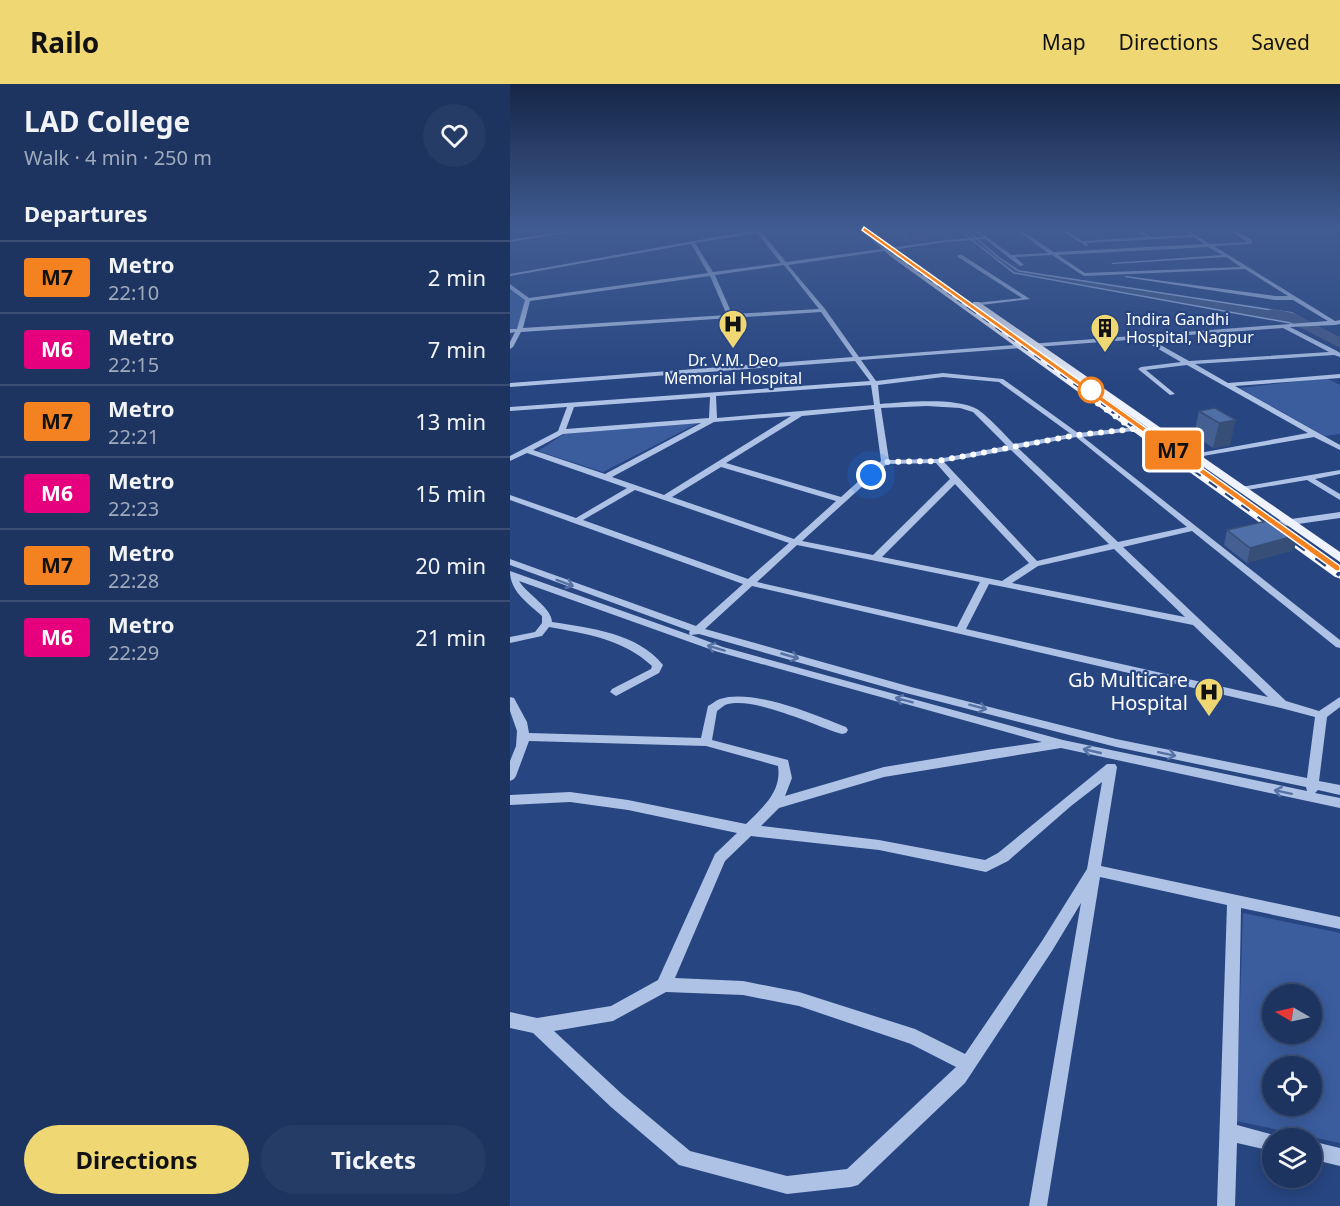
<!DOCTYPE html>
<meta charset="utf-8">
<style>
body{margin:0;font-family:"Noto Sans",sans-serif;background:#253c67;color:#f1f3f6;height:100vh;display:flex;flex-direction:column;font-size:22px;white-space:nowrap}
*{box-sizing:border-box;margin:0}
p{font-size:20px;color:#a0aabd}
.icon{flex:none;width:33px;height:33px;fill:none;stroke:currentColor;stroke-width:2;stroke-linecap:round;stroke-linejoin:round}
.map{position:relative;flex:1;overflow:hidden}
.side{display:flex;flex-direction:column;background:#1d3461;width:510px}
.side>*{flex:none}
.badge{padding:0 12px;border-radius:4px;font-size:21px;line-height:39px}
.needle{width:39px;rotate:279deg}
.buttons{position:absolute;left:752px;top:900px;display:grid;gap:12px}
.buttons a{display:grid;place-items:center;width:60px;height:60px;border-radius:50%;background:#1d3461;box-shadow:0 3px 15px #0003,0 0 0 2px #3b4f76;font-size:30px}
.you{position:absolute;width:30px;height:30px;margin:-15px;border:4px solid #fff;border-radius:50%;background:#1a73e8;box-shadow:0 0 0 9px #1a73e833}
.map>.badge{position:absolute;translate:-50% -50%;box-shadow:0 0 0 3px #fff}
h2{padding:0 24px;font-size:22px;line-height:54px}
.round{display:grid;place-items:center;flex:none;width:63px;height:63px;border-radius:32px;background:#253c67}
.head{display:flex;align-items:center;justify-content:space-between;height:102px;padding:0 24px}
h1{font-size:28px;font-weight:700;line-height:45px}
.cta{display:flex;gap:12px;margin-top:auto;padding:12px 24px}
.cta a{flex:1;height:69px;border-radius:36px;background:#efd774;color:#111;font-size:24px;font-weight:700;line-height:69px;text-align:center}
.cta a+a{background:#253c67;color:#f1f3f6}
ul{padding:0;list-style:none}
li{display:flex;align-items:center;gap:18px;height:72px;padding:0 24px;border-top:2px solid #3b4f76}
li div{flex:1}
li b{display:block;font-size:22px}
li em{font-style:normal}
li .badge{min-width:66px;font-weight:700;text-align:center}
header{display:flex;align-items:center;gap:36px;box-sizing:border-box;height:84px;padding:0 30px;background:#efd774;color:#111}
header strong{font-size:28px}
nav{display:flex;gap:33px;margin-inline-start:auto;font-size:21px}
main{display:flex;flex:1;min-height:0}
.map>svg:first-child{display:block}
.green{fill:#3b5d9e;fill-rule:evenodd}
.water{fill:#445a86;stroke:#a3bce7;stroke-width:1.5}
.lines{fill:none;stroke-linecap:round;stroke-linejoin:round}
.river{fill:#445a86;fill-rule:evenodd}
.minor{fill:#aec2e6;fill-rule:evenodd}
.major{fill:#eff3fd;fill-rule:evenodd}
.rail-far3-casing{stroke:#fff;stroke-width:3}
.rail-far2-casing{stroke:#fff;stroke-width:4.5}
.rail-far1-casing{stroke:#fff;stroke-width:5}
.rail-casing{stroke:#fff;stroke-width:7}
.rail-far3{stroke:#274581;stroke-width:2;stroke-dasharray:6;stroke-linecap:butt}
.rail-far2{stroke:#274581;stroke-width:3;stroke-dasharray:8;stroke-linecap:butt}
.rail-far1{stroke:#274581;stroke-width:4;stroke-dasharray:10;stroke-linecap:butt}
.rail{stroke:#274581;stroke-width:4.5;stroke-dasharray:13;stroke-linecap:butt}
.wall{fill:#445f91}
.shaded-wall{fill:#374e76}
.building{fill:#4f6fa9;stroke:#374e76;stroke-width:1.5}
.oneway{stroke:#5671a4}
.line{fill:#f58220;stroke:#fff;stroke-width:1.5}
.walk{stroke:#fff;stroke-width:6;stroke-dasharray:0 10.8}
.stop-dot{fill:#fff;stroke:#f58220;stroke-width:3}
.labels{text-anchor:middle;stroke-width:4.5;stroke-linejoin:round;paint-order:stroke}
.far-poi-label{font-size:16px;fill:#fff;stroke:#274581;text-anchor:start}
.poi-label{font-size:20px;fill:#fff;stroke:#274581;text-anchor:end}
</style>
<header>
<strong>Railo</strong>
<nav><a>Map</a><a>Directions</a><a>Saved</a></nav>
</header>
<main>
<section class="side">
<div class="head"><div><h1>LAD College</h1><p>Walk · 4 min · 250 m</p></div><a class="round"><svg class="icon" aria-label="heart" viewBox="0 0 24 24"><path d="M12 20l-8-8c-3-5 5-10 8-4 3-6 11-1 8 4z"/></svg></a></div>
<h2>Departures</h2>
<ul>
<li><span class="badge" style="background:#f58220;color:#111">M7</span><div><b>Metro</b><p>22:10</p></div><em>2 min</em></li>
<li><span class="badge" style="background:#e6007e;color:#fff">M6</span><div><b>Metro</b><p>22:15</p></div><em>7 min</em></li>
<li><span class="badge" style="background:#f58220;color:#111">M7</span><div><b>Metro</b><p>22:21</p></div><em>13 min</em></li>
<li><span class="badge" style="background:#e6007e;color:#fff">M6</span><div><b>Metro</b><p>22:23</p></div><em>15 min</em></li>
<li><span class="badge" style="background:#f58220;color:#111">M7</span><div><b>Metro</b><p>22:28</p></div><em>20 min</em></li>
<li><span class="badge" style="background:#e6007e;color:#fff">M6</span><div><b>Metro</b><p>22:29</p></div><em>21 min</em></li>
</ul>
<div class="cta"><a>Directions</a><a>Tickets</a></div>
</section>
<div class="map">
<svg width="830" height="1122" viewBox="0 0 830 1122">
<rect width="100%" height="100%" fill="#274581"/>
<path class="green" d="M0,203L18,216L9,247H0Z
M816,294L830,301V350L815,352L729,304Z
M188,339L93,388L28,367L54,350Z
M733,829L830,849V1059L726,1037ZM762,910H801V950H762ZM762,982H801V1022H762Z"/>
<path class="water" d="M448,145H456L488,173L509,187L782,229L798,238L786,240L504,189Z"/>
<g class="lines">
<path class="river" d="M763,225L783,229L830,253V264L774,235L758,232L756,229L758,226Z"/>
<path class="minor" d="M70,145H79L0,158V156Z
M244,145L250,146L276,178L437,156L472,153L462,145H466L501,171L538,169L505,145H509L544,168L694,160L684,153L576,159L578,161L576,162L549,145H554L572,157L636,153L625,145H629L641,153L680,151L671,145H676L700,160L738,158L717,145H722L742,156V160L704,162L825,237L830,236V240L825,241L780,243L827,267L830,269V273L824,271L685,280L718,299L830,290V294L725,302L830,361V366L804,353L681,374L680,372L684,370L798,349L677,281L636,286L665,310L660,311L628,285L631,283L671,278L631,255L351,276L366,297L433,289L493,295L568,349L626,343V347H623L573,353L830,556V564L826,563L682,447L613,463L776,617L809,627L830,613V623L817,633L809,697L830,701V711L808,706L805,709L830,714V724L551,664L374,693L269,724L251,742L369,756L475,776L488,769L597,680H605L607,683L591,782L830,833V845L731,824L727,1041L768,1052L770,1054H762V1067L727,1059L725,1122H707L717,821L590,793L537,1122H519L571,819L542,867L455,999L348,1101L341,1103L277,1110L169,1081L101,1023L23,949L0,944V928L27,934L101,922L148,896L205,770L227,749L118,726L60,718L0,721V711L60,708L118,716L236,740C253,723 272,708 268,682L196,662L19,657L6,692L4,695L0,697V677L6,662L7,647L0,627V613L4,614L17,638L19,649L191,654L198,622C202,620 206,616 210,615C242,604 305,631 336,643L338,646L336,649L332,650C305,642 242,611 215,621C212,623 210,625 207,627L202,656L278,676L282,694L275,712L374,683L483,665L532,658L205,567L9,497C17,510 42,524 42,538C80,544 128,549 153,581L149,589L106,612L100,608L102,605L141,585L142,582C113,555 77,550 39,543L32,552L0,559V553L25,548L32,539V532C18,519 0,508 0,487L180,551L179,549L180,547L0,481V475L186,542L233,500L0,416V411L66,434L117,404L17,369L0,377V372L48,347L57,323L0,327V323L360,297L345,277L0,303V299L343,273L311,228L11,248L3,263L0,265V258L5,248L0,249V245H7L15,216L0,205V200L19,214L198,189L181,160L0,192V190L245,146ZM247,149L271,179L203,188L185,159ZM475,155L510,182L514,181L505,173L542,171L574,192L735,185L778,212H765L616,192L614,193L765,216H783L818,237L349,273L315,225L278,181L437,158ZM698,163L712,171L601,179L603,180L716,173L731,183L575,189L548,171ZM274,181L309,225L222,230L205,191ZM200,192L217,231L13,244L20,217ZM773,244L819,268L679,277L638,254ZM433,293L489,298L561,350L504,360C495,351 478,332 467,325C445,313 395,318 370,320L368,301ZM361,301L364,321L207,334L206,312ZM200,313L199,334L56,345L64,323ZM417,322L450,324L463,328L497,362L428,375L379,376L371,324ZM364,325L371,377L331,413L216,379L292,332ZM281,332L154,411L102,393L204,338ZM191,339L95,390L23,366L53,350ZM566,353L677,443L608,458L508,364ZM501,366L599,460L527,477L434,378ZM426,379L440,395L363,471L292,457L377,380ZM211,383L326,417L284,455L162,413ZM445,400L519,479L492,497L372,473ZM125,406L279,459L238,495L73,436ZM287,461L470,498L447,543L247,498ZM604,465L675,533L502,499L528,482ZM479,500L683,541L758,613L456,545ZM242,502L771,624L805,633L797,694L606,655L401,603L195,545ZM189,550L396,609L606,663L796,703L797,707L553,656L213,563L181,551ZM592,698L577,785L532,857L455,970L405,945L289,908L233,897L165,894L215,777L241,752L369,766L476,788L498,777L561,722ZM156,908L233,911L289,922L401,960L446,983L337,1085L277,1092L180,1067L113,1011L44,947L103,937Z
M448,171H452L520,215L463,222L465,219L512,214L448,173Z
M830,386V390L805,395L830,410V416L797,396L731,407L727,405L731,403Z
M830,428V434L760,444L756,441L760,438Z
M801,1057L830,1064V1082L801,1075Z"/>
<path class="major" d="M350,145H356L384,170L830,484V494L825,493L380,172Z
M463,218H469L830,468V478L463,222Z"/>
<g class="rail-far3-casing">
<path id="rail-far3" d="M350,145L462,226"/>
</g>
<g class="rail-far2-casing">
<path id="rail-far2" d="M460,224L604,328"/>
</g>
<g class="rail-far1-casing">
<path id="rail-far1" d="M602,327L787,460"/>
</g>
<g class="rail-casing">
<path id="rail" d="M785,458L830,491"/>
</g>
<use href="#rail-far3" class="rail-far3"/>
<use href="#rail-far2" class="rail-far2"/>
<use href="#rail-far1" class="rail-far1"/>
<use href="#rail" class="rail"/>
</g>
<path class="wall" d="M386,145H417V156L398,159L386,151Z
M705,324L720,361L703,364L684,351L689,327Z
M717,446L784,466L737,479L714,461Z"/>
<path class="shaded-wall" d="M397,145H417V156L398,159Z
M726,336L720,361L703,364L709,339Z
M788,451L784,466L737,479L740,464Z"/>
<path class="building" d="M705,324L726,336L709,339L689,327Z
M765,435L788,451L740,464L717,446Z"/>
<defs><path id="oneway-shaft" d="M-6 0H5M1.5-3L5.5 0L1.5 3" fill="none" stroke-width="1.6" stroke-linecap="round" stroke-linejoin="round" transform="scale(1.5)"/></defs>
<g class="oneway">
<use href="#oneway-shaft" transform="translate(55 499) rotate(20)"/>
<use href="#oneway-shaft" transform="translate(206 564) rotate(-163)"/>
<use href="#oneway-shaft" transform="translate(280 572) rotate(16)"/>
<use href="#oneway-shaft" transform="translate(394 616) rotate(-165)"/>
<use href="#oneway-shaft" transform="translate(468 623) rotate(15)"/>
<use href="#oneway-shaft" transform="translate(582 667) rotate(-167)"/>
<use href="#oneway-shaft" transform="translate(657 670) rotate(12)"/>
<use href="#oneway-shaft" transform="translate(773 708) rotate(-168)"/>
</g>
<linearGradient id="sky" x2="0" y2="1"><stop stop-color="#152647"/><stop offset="0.48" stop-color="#415c92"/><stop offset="1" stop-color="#415c92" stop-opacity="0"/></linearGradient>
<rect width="830" height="302" fill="url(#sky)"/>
<path class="line" d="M354,143L830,482V487H826L352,146Z"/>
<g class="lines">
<path class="walk" d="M361,391L375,378L428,377L567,351L623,345L575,310L581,306"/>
</g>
<defs>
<g id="hospital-pin" transform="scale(1.5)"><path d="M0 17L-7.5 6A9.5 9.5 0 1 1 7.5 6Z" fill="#efd774" stroke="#274581"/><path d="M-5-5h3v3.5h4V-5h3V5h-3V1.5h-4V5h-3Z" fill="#111"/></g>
<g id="building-pin" transform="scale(1.5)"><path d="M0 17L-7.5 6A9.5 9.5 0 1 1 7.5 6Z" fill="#efd774" stroke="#274581"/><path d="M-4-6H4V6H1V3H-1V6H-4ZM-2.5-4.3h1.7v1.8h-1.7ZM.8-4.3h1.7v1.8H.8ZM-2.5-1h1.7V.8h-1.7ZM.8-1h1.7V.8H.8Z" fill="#111"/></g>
</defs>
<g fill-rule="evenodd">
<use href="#hospital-pin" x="223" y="240"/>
<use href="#building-pin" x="595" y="244"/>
<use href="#hospital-pin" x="699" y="608"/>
</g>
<circle class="stop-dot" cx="581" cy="306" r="12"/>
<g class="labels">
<g class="far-poi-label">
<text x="616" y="241">Indira Gandhi<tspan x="616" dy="18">Hospital, Nagpur</tspan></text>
<text x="223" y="282" text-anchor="middle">Dr. V.M. Deo<tspan x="223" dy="18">Memorial Hospital</tspan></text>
</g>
<g class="poi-label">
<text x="678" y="603">Gb Multicare<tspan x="678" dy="23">Hospital</tspan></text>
</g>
</g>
</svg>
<div class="buttons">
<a><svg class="needle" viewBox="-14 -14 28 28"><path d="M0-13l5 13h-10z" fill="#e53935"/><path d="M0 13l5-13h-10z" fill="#a0aabd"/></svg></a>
<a><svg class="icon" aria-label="locate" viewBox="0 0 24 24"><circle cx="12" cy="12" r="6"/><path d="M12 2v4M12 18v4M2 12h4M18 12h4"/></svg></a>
<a><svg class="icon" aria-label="layers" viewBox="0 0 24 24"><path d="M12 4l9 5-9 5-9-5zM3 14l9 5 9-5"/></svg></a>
</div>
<div class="you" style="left:361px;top:391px"></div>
<b class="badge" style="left:663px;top:366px;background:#f58220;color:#111">M7</b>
</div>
</main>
